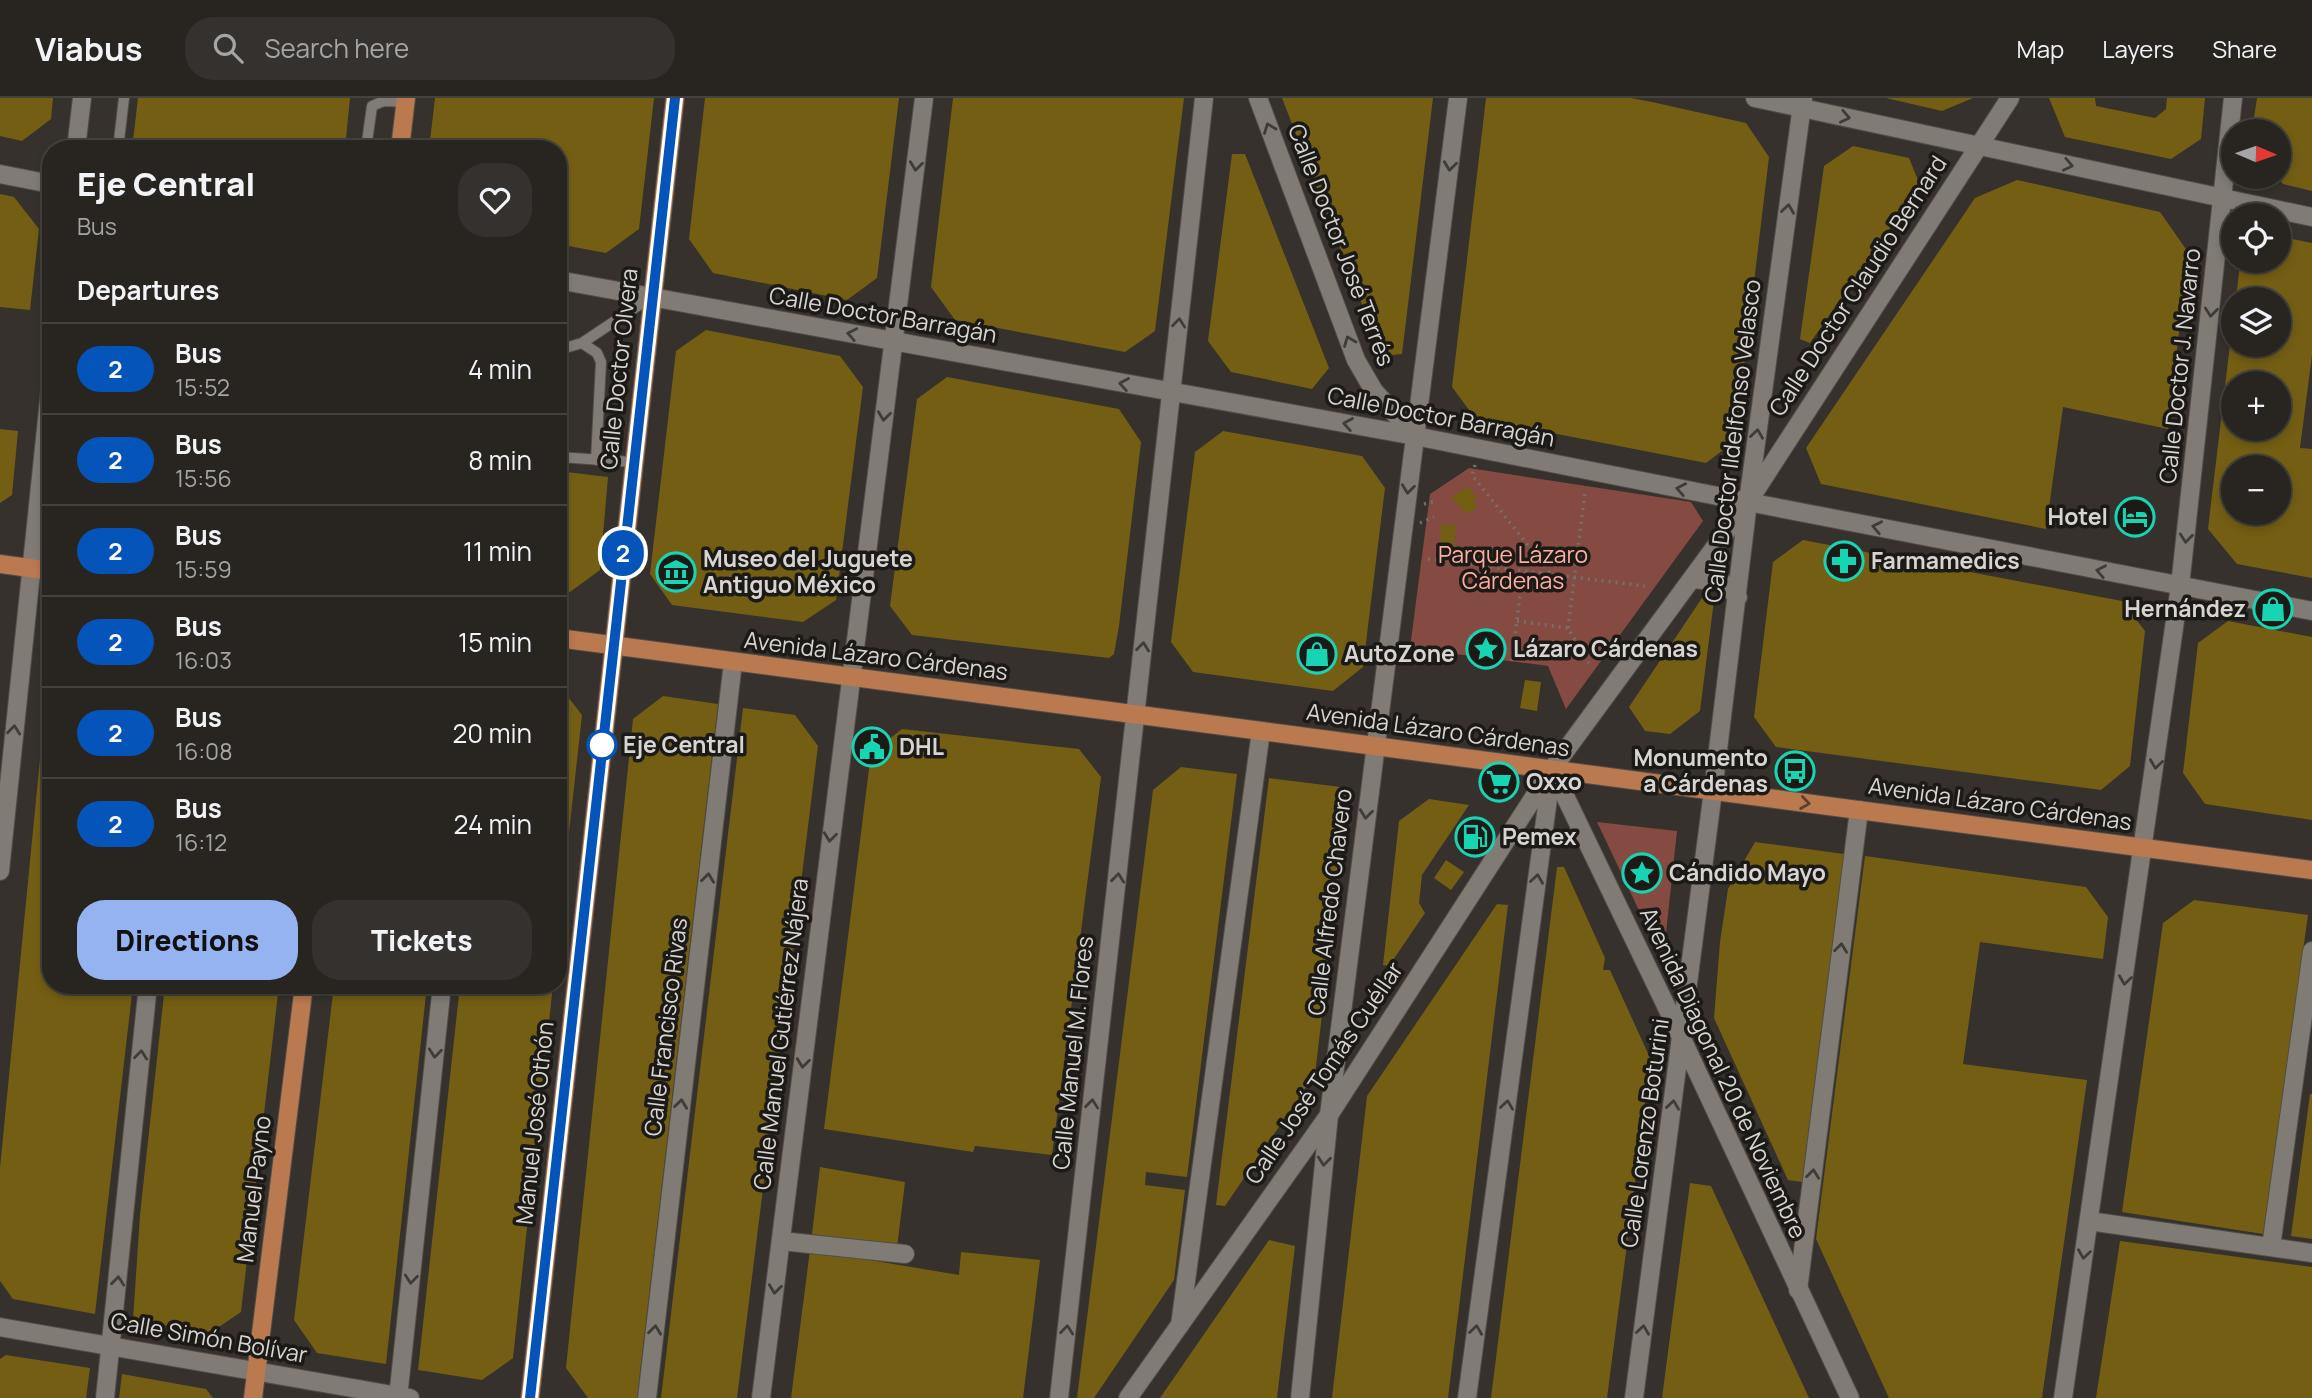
<!DOCTYPE html>
<meta charset="utf-8">
<style>
body{margin:0;font-family:Manrope,sans-serif;background:#34312e;color:#f1f3f6;height:100vh;display:flex;flex-direction:column;font-size:26px;white-space:nowrap}
*{box-sizing:border-box;margin:0}
p{font-size:23px;color:#a5a5a5}
.icon{flex:none;width:38px;height:38px;fill:none;stroke:currentColor;stroke-width:2;stroke-linecap:round;stroke-linejoin:round}
.map{position:relative;flex:1;overflow:hidden}
.drawer{position:absolute;left:42px;top:42px;width:525px;height:854px;display:flex;flex-direction:column;background:#282521;border-radius:28px;box-shadow:0 4px 10px #0003,0 0 0 2px #44423f}
.drawer>*{flex:none}
.badge{padding:0 14px;border-radius:23px;font-size:24px;line-height:46px}
.needle{width:46px;rotate:92deg}
.tools{position:absolute;left:2221px;top:21px;display:grid;gap:14px}
.tools a{display:grid;place-items:center;width:70px;height:70px;border-radius:50%;background:#282521;box-shadow:0 4px 10px #0003,0 0 0 2px #44423f;font-size:35px}
.map>.badge{position:absolute;translate:-50% -50%;box-shadow:0 0 0 4px #fff}
h2{padding:0 35px;font-size:26px;line-height:63px}
.round{display:grid;place-items:center;flex:none;width:74px;height:74px;border-radius:28px;background:#34312e}
.headline{display:flex;align-items:center;justify-content:space-between;height:119px;padding:0 35px}
h1{font-size:33px;font-weight:800;line-height:52px}
.button{display:flex;gap:14px;margin-top:auto;padding:14px 35px}
.button a{flex:1;height:80px;border-radius:28px;background:#95b2f1;color:#111;font-size:28px;font-weight:800;line-height:80px;text-align:center}
.button a+a{background:#34312e;color:#f1f3f6}
ul{padding:0;list-style:none}
li{display:flex;align-items:center;gap:21px;height:91px;padding:0 35px;border-top:2px solid #44423f}
li div{flex:1}
li b{display:block;font-size:26px}
li em{font-style:normal}
li .badge{min-width:77px;font-weight:700;text-align:center}
header{display:flex;align-items:center;gap:42px;box-sizing:border-box;height:98px;padding:0 35px;background:#282521;border-bottom:2px solid #44423f}
header strong{font-size:33px}
nav{display:flex;gap:38px;margin-inline-start:auto;font-size:24px}
.search{width:490px;height:63px;background:#34312e;display:flex;align-items:center;gap:18px;box-sizing:border-box;padding:0 24px;border-radius:28px;color:#a5a5a5;font-size:26px}
.map>svg:first-child{display:block}
.green{fill:#854a42}
.building{fill:#745e14;fill-rule:evenodd}
.lines{fill:none;stroke-linecap:round;stroke-linejoin:round}
.service-casing{stroke:#524d49;stroke-width:12}
.minor-casing{stroke:#524d49;stroke-width:20}
.tertiary-casing{stroke:#524d49;stroke-width:20}
.secondary-casing{stroke:#524d49;stroke-width:20}
.primary-casing{stroke:#524d49;stroke-width:20}
.path{stroke:#74706c;stroke-width:3.5;stroke-dasharray:2 5;stroke-linecap:butt}
.service{stroke:#817b75;stroke-width:10}
.minor{stroke:#817b75;stroke-width:18}
.tertiary{stroke:#817b75;stroke-width:18}
.secondary{stroke:#817b75;stroke-width:18}
.primary{stroke:#bb794f;stroke-width:18}
.oneway{stroke:#3f3c38}
.oneway2{stroke:#5c402d}
.line-casing{stroke:#fff;stroke-width:16}
.line{stroke:#0554ba;stroke-width:10}
.stop-dot{fill:#fff;stroke:#0554ba;stroke-width:3.5}
.labels{text-anchor:middle;stroke-width:7;stroke-linejoin:round;paint-order:stroke}
.street-label{font-size:23px;fill:#d7d4d1;stroke:#1c1a17}
.poi-label{font-size:23px;font-weight:bold;fill:#d7d4d1;stroke:#1c1a17;text-anchor:start}
.park-label{font-size:23px;fill:#feada1;stroke:#1c1a17}
.stop-label{font-size:23px;font-weight:bold;fill:#d7d4d1;stroke:#1c1a17;text-anchor:start}
</style>
<header>
<strong>Viabus</strong>
<div class="search"><svg class="icon" aria-label="search" viewBox="0 0 24 24"><circle cx="10" cy="10" r="6"/><path d="M15 15l6 6"/></svg>Search here</div>
<nav><a>Map</a><a>Layers</a><a>Share</a></nav>
</header>
<div class="map">
<svg width="2312" height="1300" viewBox="0 0 2312 1300">
<rect width="100%" height="100%" fill="#36312c"/>
<path class="green" d="M1469,370L1691,404L1703,423L1566,611L1548,568L1410,550L1430,396Z
M1597,724L1677,733L1663,863Z"/>
<path class="building" d="M0,0H53L51,21L22,43L0,38Z
M138,0H350L345,51H132Z
M435,0H654L639,131L606,155L558,146V51H429Z
M705,0H899L877,180L847,202L713,175L689,141Z
M953,0H1184L1155,233L1125,254L955,222L931,189Z
M1282,0H1433L1402,256L1382,258Z
M1486,0H1631L1652,4L1746,25L1769,59L1735,343L1706,365L1475,320L1452,289Z
M1886,0H1973L1942,13Z
M2049,0H2095L2096,8L2155,20L2166,11L2167,0H2205L2201,41L2171,61L2065,39Z
M2257,0H2312V93L2283,86L2277,79L2278,33H2252Z
M1853,48L1909,60L1920,87L1810,245L1800,241L1824,68Z
M1232,56H1245L1329,270L1312,291L1231,274L1208,243Z
M2017,82L2160,114L2188,154L2168,331L2063,309L2046,431L1821,386L1806,350L1975,100Z
M0,96L14,99L39,131L30,212L0,209Z
M2278,138L2312,145V257L2300,350L2312,351V480L2237,466L2208,431L2231,238L2233,247H2278V201H2236L2240,165L2278,163ZM2233,285H2278V331H2233ZM2233,369H2278V415H2233Z
M706,232L840,258L863,289L836,502L803,524L672,507L650,476L676,253Z
M947,279L1119,311L1141,344L1119,528L1114,556L1109,560L912,537L890,508L917,301Z
M0,331L18,333L12,397L0,405Z
M1223,333L1362,358L1385,390L1363,569L1333,593L1193,574L1171,544L1195,354Z
M558,373L608,379L600,472L570,494L558,492Z
M1468,388L1477,400L1473,403L1478,409L1467,416L1451,400Z
M1441,426L1456,427L1454,450L1440,449Z
M1803,442L2122,503L2145,533L2130,668L2101,692L1776,649L1754,619L1773,464Z
M1702,500L1714,502L1700,613L1670,636L1645,633L1629,609Z
M2228,523L2312,539V722L2205,706L2183,675L2198,545Z
M49,569L51,887H133L95,1216L13,1201L0,1183V1070Z
M1525,582L1541,584L1537,613L1520,610Z
M558,586L582,617L560,816H558Z
M663,598L718,606L637,1300H588L566,1270L633,621Z
M743,610L795,617L818,648L737,1300H661Z
M902,631L1079,651L1101,679L1052,1057L975,1048L973,1054L824,1031L871,655Z
M1181,669L1237,676L1187,1079L1146,1074L1145,1087L1185,1092L1174,1182L1094,1300H1077L1153,692Z
M1269,680L1349,690L1315,976L1225,1108L1216,1107Z
M1429,701L1469,707L1422,777L1419,805L1425,815L1389,868L1383,867L1399,723Z
M1474,720L1492,732L1476,757L1458,745Z
M1755,744L1844,756L1802,1084L1788,1082L1714,920L1720,844L1728,791Z
M1865,758L2086,789L2108,819L2103,861L1980,844L1963,966L2087,982L2042,1300H1889L1816,1141Z
M1446,762L1464,774L1451,792L1434,780Z
M1557,769H1564L1605,860L1603,872H1610L1650,960L1637,1070L1607,1300H1491Z
M2194,802L2308,817L2263,1136L2122,1114L2163,825Z
M1497,806L1508,807L1448,1300H1332L1367,998Z
M165,887H279L241,1214L210,1235L133,1222L140,1117Z
M334,887H427L386,1266L317,1255L294,1222Z
M460,887H553L513,1260L482,1282L418,1272Z
M2310,996H2312V1141L2291,1138Z
M820,1069L905,1084L897,1150L812,1136Z
M1690,1085L1711,1088L1809,1300H1662Z
M1269,1142L1295,1148L1277,1300H1160Z
M2120,1143L2312,1169V1300H2096Z
M810,1152L959,1177L961,1154L1040,1162L1023,1300H791Z
M6,1257L90,1270L86,1300H0V1261Z
M122,1276L206,1291L213,1300H119Z"/>
<g class="lines">
<g class="service-casing">
<path id="service" d="M118,51L124,0
M366,51L372,8L384,3L405,4
M558,252L582,245
M558,359L633,364
M596,362L601,264L597,255L582,245L651,199"/>
</g>
<g class="minor-casing">
<path id="minor" d="M1755,0L2312,119
M76,51L82,0
M0,76L51,86
M558,182L1415,338
M1748,404L2312,513
M0,773L51,283
M2089,1123L2312,1155
M781,1143L905,1156
M2271,1149L2312,853
M1798,1192L1859,712
M1180,1227L1261,633
M105,1300L148,887
M398,1300L442,887
M647,1300L733,564
M761,1300L924,0
M1059,1300L1204,0
M1300,1300L1329,1017L1458,0
M1467,1300L1552,671
M2063,1300L2180,488L2233,0"/>
</g>
<g class="tertiary-casing">
<path id="tertiary" d="M1258,0L1356,262L1374,293L1415,338L1748,404
M1693,481L1722,484L1738,499
M1713,693L1748,404L1803,0
M0,1229L410,1300
M1128,1300L1329,1017L1552,671L1748,404L2010,0"/>
</g>
<g class="secondary-casing">
<path id="secondary" d="M1552,671L1682,941L1850,1300
M1634,1300L1713,693"/>
</g>
<g class="primary-casing">
<path id="primary" d="M400,51L406,0
M0,466L51,473
M558,540L2312,772
M253,1300L304,887
M530,1300L675,0"/>
</g>
<path class="path" d="M1475,367L1472,377L1550,475
M1424,406L1436,403
M1420,425L1434,419
M1428,461L1645,488
M1517,523L1568,530L1589,565
M1568,530L1585,394
M1512,563L1523,473"/>
<use href="#service" class="service"/>
<use href="#minor" class="minor"/>
<use href="#tertiary" class="tertiary"/>
<use href="#secondary" class="secondary"/>
<use href="#primary" class="primary"/>
</g>
<defs><path id="oneway-chevron" d="M-2-3.5L2.5 0L-2 3.5" fill="none" stroke-width="1.6" stroke-linecap="round" stroke-linejoin="round" transform="scale(1.75)"/></defs>
<g class="oneway">
<use href="#oneway-chevron" transform="translate(1845 19) rotate(12)"/>
<use href="#oneway-chevron" transform="translate(1269 30) rotate(-111)"/>
<use href="#oneway-chevron" transform="translate(2068 67) rotate(12)"/>
<use href="#oneway-chevron" transform="translate(916 68) rotate(97)"/>
<use href="#oneway-chevron" transform="translate(1450 68) rotate(97)"/>
<use href="#oneway-chevron" transform="translate(1788 111) rotate(-82)"/>
<use href="#oneway-chevron" transform="translate(2211 214) rotate(96)"/>
<use href="#oneway-chevron" transform="translate(1179 225) rotate(-84)"/>
<use href="#oneway-chevron" transform="translate(852 236) rotate(-169)"/>
<use href="#oneway-chevron" transform="translate(1349 243) rotate(-111)"/>
<use href="#oneway-chevron" transform="translate(1124 286) rotate(-170)"/>
<use href="#oneway-chevron" transform="translate(884 318) rotate(97)"/>
<use href="#oneway-chevron" transform="translate(1348 326) rotate(-170)"/>
<use href="#oneway-chevron" transform="translate(1757 336) rotate(-82)"/>
<use href="#oneway-chevron" transform="translate(1408 391) rotate(97)"/>
<use href="#oneway-chevron" transform="translate(1681 391) rotate(-169)"/>
<use href="#oneway-chevron" transform="translate(1877 429) rotate(-169)"/>
<use href="#oneway-chevron" transform="translate(2186 440) rotate(96)"/>
<use href="#oneway-chevron" transform="translate(2101 473) rotate(-169)"/>
<use href="#oneway-chevron" transform="translate(1143 549) rotate(-84)"/>
<use href="#oneway-chevron" transform="translate(14 632) rotate(-84)"/>
<use href="#oneway-chevron" transform="translate(2156 666) rotate(98)"/>
<use href="#oneway-chevron" transform="translate(1366 716) rotate(97)"/>
<use href="#oneway-chevron" transform="translate(830 739) rotate(97)"/>
<use href="#oneway-chevron" transform="translate(708 780) rotate(-83)"/>
<use href="#oneway-chevron" transform="translate(1118 780) rotate(-84)"/>
<use href="#oneway-chevron" transform="translate(1537 781) rotate(-82)"/>
<use href="#oneway-chevron" transform="translate(1841 850) rotate(-83)"/>
<use href="#oneway-chevron" transform="translate(2125 882) rotate(98)"/>
<use href="#oneway-chevron" transform="translate(435 955) rotate(96)"/>
<use href="#oneway-chevron" transform="translate(141 957) rotate(-84)"/>
<use href="#oneway-chevron" transform="translate(803 965) rotate(97)"/>
<use href="#oneway-chevron" transform="translate(681 1006) rotate(-83)"/>
<use href="#oneway-chevron" transform="translate(1092 1006) rotate(-84)"/>
<use href="#oneway-chevron" transform="translate(1507 1007) rotate(-82)"/>
<use href="#oneway-chevron" transform="translate(1673 1007) rotate(-82)"/>
<use href="#oneway-chevron" transform="translate(1324 1063) rotate(96)"/>
<use href="#oneway-chevron" transform="translate(1813 1076) rotate(-83)"/>
<use href="#oneway-chevron" transform="translate(2084 1156) rotate(98)"/>
<use href="#oneway-chevron" transform="translate(411 1181) rotate(96)"/>
<use href="#oneway-chevron" transform="translate(118 1183) rotate(-84)"/>
<use href="#oneway-chevron" transform="translate(775 1191) rotate(97)"/>
<use href="#oneway-chevron" transform="translate(655 1232) rotate(-83)"/>
<use href="#oneway-chevron" transform="translate(1067 1232) rotate(-84)"/>
<use href="#oneway-chevron" transform="translate(1476 1232) rotate(-82)"/>
<use href="#oneway-chevron" transform="translate(1643 1232) rotate(-82)"/>
</g>
<use class="oneway2" href="#oneway-chevron" transform="translate(1805 705) rotate(8)"/>
<g class="lines">
<g class="line-casing">
<path id="line" d="M530,1300L675,0"/>
</g>
<use href="#line" class="line"/>
</g>
<defs>
<g id="hotel-ring" transform="scale(2.0125)"><circle r="9.5" fill="#1c1a17" stroke="#17d5b3" stroke-width="1.5"/><path d="M-6-4.5h1.5V1H6V5H4.5V3h-9V5H-6ZM-4 0a1.8 1.8 0 1 1 3.6 0ZM.5 0V-2.5h3Q6-2.5 6 0Z" fill="#17d5b3"/></g>
<g id="pharmacy-ring" transform="scale(2.0125)"><circle r="9.5" fill="#1c1a17" stroke="#17d5b3" stroke-width="1.5"/><path d="M-2-6h4v4h4v4h-4v4h-4v-4h-4v-4h4Z" fill="#17d5b3"/></g>
<g id="museum-ring" transform="scale(2.0125)"><circle r="9.5" fill="#1c1a17" stroke="#17d5b3" stroke-width="1.5"/><path d="M0-6L6-3V-2H-6V-3ZM-5-1h2V3h-2ZM-1-1h2V3h-2ZM3-1h2V3H3ZM-6 4H6V6H-6Z" fill="#17d5b3"/></g>
<g id="shop-ring" transform="scale(2.0125)"><circle r="9.5" fill="#1c1a17" stroke="#17d5b3" stroke-width="1.5"/><path d="M-5-2.5h2.3a2.7 3.5 0 0 1 5.4 0H5L5.5 6h-11ZM-1.5-2.5h3a1.5 2.3 0 0 0-3 0Z" fill="#17d5b3"/></g>
<g id="sight-ring" transform="scale(2.0125)"><circle r="9.5" fill="#1c1a17" stroke="#17d5b3" stroke-width="1.5"/><path d="M0-6L1.8-2.2L6-1.7L2.9 1.2L3.7 5.4L0 3.3L-3.7 5.4L-2.9 1.2L-6-1.7L-1.8-2.2Z" fill="#17d5b3"/></g>
<g id="civic-ring" transform="scale(2.0125)"><circle r="9.5" fill="#1c1a17" stroke="#17d5b3" stroke-width="1.5"/><path d="M-.6-6.5H3V-4.5H.6V-3L4-1V1h2V6H-6V1h2V-1L-.6-3ZM-1.2 2.5V6h2.4V2.5Z" fill="#17d5b3"/></g>
<g id="bus-ring" transform="scale(2.0125)"><circle r="9.5" fill="#1c1a17" stroke="#17d5b3" stroke-width="1.5"/><path d="M-5-6H5V4H4V6H2V4H-2V6H-4V4H-5ZM-3.5-4V0h7V-4ZM-3.5 1.2v1.5H-2V1.2ZM2 1.2v1.5H3.5V1.2Z" fill="#17d5b3"/></g>
<g id="supermarket-ring" transform="scale(2.0125)"><circle r="9.5" fill="#1c1a17" stroke="#17d5b3" stroke-width="1.5"/><path d="M-6-5.5h2.5l.6 2H6L4.5 2H-2.5L-4.4-4H-6ZM-1.5 3.2a1.3 1.3 0 1 0 .1 0ZM3 3.2a1.3 1.3 0 1 0 .1 0Z" fill="#17d5b3"/></g>
<g id="fuel-ring" transform="scale(2.0125)"><circle r="9.5" fill="#1c1a17" stroke="#17d5b3" stroke-width="1.5"/><path d="M-5.5-6h7V0h2V4h1.3V-2.5L3-4.5l.8-.8L6-3V5H2.5V1h-1V6h-7ZM-4.2-4.7v3.2H.2V-4.7Z" fill="#17d5b3"/></g>
</defs>
<g fill-rule="evenodd">
<use href="#hotel-ring" x="2135" y="419"/>
<use href="#pharmacy-ring" x="1844" y="463"/>
<use href="#museum-ring" x="676" y="474"/>
<use href="#shop-ring" x="2273" y="511"/>
<use href="#sight-ring" x="1486" y="551"/>
<use href="#shop-ring" x="1317" y="556"/>
<use href="#civic-ring" x="872" y="649"/>
<use href="#bus-ring" x="1795" y="673"/>
<use href="#supermarket-ring" x="1499" y="684"/>
<use href="#fuel-ring" x="1475" y="739"/>
<use href="#sight-ring" x="1642" y="775"/>
</g>
<circle class="stop-dot" cx="602" cy="647" r="14"/>
<g class="labels">
<g class="street-label">
<text transform="translate(1341 147) rotate(69)" y="8">Calle Doctor José Terrés</text>
<text transform="translate(1858 188) rotate(-57)" y="8">Calle Doctor Claudio Bernard</text>
<text transform="translate(883 217) rotate(10)" y="8">Calle Doctor Barragán</text>
<text transform="translate(2180 268) rotate(-84)" y="8">Calle Doctor J. Navarro</text>
<text transform="translate(619 271) rotate(-84)" y="8">Calle Doctor Olvera</text>
<text transform="translate(1441 319) rotate(11)" y="8">Calle Doctor Barragán</text>
<text transform="translate(1733 343) rotate(-83)" y="8">Calle Doctor Ildelfonso Velasco</text>
<text transform="translate(876 558) rotate(7)" y="8">Avenida Lázaro Cárdenas</text>
<text transform="translate(1438 632) rotate(8)" y="8">Avenida Lázaro Cárdenas</text>
<text transform="translate(2000 706) rotate(8)" y="8">Avenida Lázaro Cárdenas</text>
<text transform="translate(1330 804) rotate(-83)" y="8">Calle Alfredo Chavero</text>
<text transform="translate(666 929) rotate(-83)" y="8">Calle Francisco Rivas</text>
<text transform="translate(781 936) rotate(-83)" y="8">Calle Manuel Gutiérrez Nájera</text>
<text transform="translate(1073 955) rotate(-84)" y="8">Calle Manuel M. Flores</text>
<text transform="translate(1324 975) rotate(-56)" y="8">Calle José Tomás Cuéllar</text>
<text transform="translate(1723 975) rotate(65)" y="8">Avenida Diagonal 20 de Noviembre</text>
<text transform="translate(535 1025) rotate(-84)" y="8">Manuel José Othón</text>
<text transform="translate(1645 1035) rotate(-82)" y="8">Calle Lorenzo Boturini</text>
<text transform="translate(254 1091) rotate(-83)" y="8">Manuel Payno</text>
<text transform="translate(209 1240) rotate(10)" y="8">Calle Simón Bolívar</text>
</g>
<g class="poi-label">
<text x="2108" y="427" text-anchor="end">Hotel</text>
<text x="703" y="469">Museo del Juguete<tspan x="703" dy="26">Antiguo México</tspan></text>
<text x="1871" y="471">Farmamedics</text>
<text x="2246" y="519" text-anchor="end">Hernández</text>
<text x="1513" y="559">Lázaro Cárdenas</text>
<text x="1344" y="564">AutoZone</text>
<text x="899" y="657">DHL</text>
<text x="1768" y="668" text-anchor="end">Monumento<tspan x="1768" dy="26">a Cárdenas</tspan></text>
<text x="1526" y="692">Oxxo</text>
<text x="1502" y="747">Pemex</text>
<text x="1669" y="783">Cándido Mayo</text>
</g>
<g class="park-label">
<text x="1513" y="465">Parque Lázaro<tspan x="1513" dy="26">Cárdenas</tspan></text>
</g>
<g class="stop-label">
<text x="623" y="655">Eje Central</text>
</g>
</g>
</svg>
<div class="tools">
<a><svg class="needle" viewBox="-14 -14 28 28"><path d="M0-13l5 13h-10z" fill="#e53935"/><path d="M0 13l5-13h-10z" fill="#a5a5a5"/></svg></a>
<a><svg class="icon" aria-label="locate" viewBox="0 0 24 24"><circle cx="12" cy="12" r="6"/><path d="M12 2v4M12 18v4M2 12h4M18 12h4"/></svg></a>
<a><svg class="icon" aria-label="layers" viewBox="0 0 24 24"><path d="M12 4l9 5-9 5-9-5zM3 14l9 5 9-5"/></svg></a>
<a>+</a>
<a>−</a>
</div>
<b class="badge" style="left:623px;top:455px;background:#0554ba;color:#fff">2</b>
<section class="drawer">
<div class="headline"><div><h1>Eje Central</h1><p>Bus</p></div><a class="round"><svg class="icon" aria-label="heart" viewBox="0 0 24 24"><path d="M12 20l-8-8c-3-5 5-10 8-4 3-6 11-1 8 4z"/></svg></a></div>
<h2>Departures</h2>
<ul>
<li><span class="badge" style="background:#0554ba;color:#fff">2</span><div><b>Bus</b><p>15:52</p></div><em>4 min</em></li>
<li><span class="badge" style="background:#0554ba;color:#fff">2</span><div><b>Bus</b><p>15:56</p></div><em>8 min</em></li>
<li><span class="badge" style="background:#0554ba;color:#fff">2</span><div><b>Bus</b><p>15:59</p></div><em>11 min</em></li>
<li><span class="badge" style="background:#0554ba;color:#fff">2</span><div><b>Bus</b><p>16:03</p></div><em>15 min</em></li>
<li><span class="badge" style="background:#0554ba;color:#fff">2</span><div><b>Bus</b><p>16:08</p></div><em>20 min</em></li>
<li><span class="badge" style="background:#0554ba;color:#fff">2</span><div><b>Bus</b><p>16:12</p></div><em>24 min</em></li>
</ul>
<div class="button"><a>Directions</a><a>Tickets</a></div>
</section>
</div>
